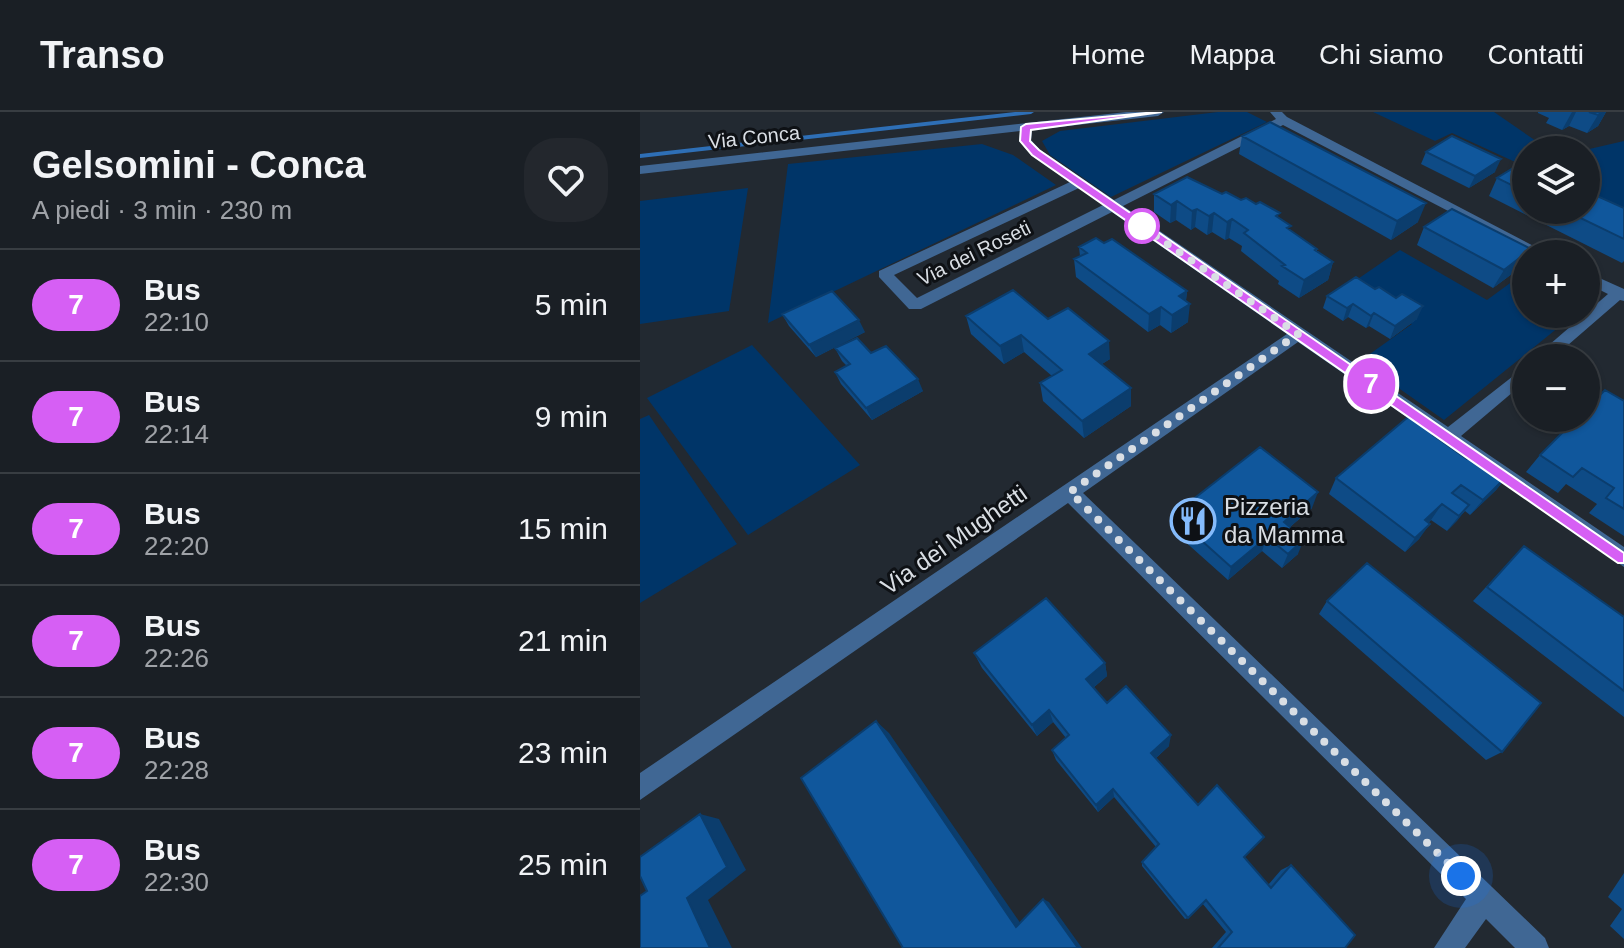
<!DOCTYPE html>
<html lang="it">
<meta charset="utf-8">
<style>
body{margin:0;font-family:Arial,sans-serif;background:#23272d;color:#f1f3f6;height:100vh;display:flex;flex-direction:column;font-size:30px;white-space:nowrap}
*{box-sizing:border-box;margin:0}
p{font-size:26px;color:#9fa2a7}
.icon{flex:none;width:44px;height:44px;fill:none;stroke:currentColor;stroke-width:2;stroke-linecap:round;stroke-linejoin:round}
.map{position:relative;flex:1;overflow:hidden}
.panel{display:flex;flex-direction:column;background:#1a1f25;width:640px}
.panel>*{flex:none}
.badge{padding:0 16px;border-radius:26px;font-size:28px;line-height:52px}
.tools{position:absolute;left:872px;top:24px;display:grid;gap:16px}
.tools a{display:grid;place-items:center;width:88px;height:88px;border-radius:50%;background:#1a1f25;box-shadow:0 2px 6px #0004,0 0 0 2px #383d42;font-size:40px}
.you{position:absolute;width:40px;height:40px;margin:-20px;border:6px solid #fff;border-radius:50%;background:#1a73e8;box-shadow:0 0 0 12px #1a73e833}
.map>.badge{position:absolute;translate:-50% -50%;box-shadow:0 0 0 4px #fff}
.round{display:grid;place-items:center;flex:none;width:84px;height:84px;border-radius:32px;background:#23272d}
.overview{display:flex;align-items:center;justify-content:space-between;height:136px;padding:0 32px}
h1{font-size:38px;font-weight:800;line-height:60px}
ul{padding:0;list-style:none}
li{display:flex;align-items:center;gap:24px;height:112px;padding:0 32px;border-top:2px solid #383d42}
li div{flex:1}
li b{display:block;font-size:30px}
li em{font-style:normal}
li .badge{min-width:88px;font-weight:700;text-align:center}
header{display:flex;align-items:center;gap:48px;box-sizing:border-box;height:112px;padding:0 40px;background:#1a1f25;border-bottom:2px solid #383d42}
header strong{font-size:38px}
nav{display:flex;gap:44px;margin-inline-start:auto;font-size:28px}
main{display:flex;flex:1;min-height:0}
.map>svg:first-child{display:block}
.green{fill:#003568}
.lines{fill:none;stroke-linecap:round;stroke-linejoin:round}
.stream{fill:#2e6fb6;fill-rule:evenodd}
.minor{fill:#406794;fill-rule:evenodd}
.wall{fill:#0e4b86}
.shaded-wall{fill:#0b3d6d}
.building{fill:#10579c;stroke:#0b3d6d;stroke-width:2}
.line{fill:#d65ff4;stroke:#fff;stroke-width:2}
.walk{stroke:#d9dee4;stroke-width:8;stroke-dasharray:0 14.4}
.stop-dot{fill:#fff;stroke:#d65ff4;stroke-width:4}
.labels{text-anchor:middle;stroke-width:6;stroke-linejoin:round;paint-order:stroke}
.far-street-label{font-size:20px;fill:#d9dee4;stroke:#0e1115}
.poi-label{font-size:24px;fill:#d9dee4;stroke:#0e1115;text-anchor:start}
.street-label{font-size:24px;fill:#d9dee4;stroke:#0e1115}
</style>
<header>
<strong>Transo</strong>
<nav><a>Home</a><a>Mappa</a><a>Chi siamo</a><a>Contatti</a></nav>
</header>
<main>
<section class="panel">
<div class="overview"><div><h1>Gelsomini - Conca</h1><p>A piedi · 3 min · 230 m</p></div><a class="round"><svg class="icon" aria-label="heart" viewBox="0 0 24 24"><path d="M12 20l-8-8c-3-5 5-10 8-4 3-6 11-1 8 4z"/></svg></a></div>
<ul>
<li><span class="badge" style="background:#d65ff4;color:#fff">7</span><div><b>Bus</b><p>22:10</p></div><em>5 min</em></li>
<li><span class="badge" style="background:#d65ff4;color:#fff">7</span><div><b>Bus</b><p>22:14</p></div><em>9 min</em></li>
<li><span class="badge" style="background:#d65ff4;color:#fff">7</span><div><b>Bus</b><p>22:20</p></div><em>15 min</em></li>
<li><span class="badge" style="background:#d65ff4;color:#fff">7</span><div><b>Bus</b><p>22:26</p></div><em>21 min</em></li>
<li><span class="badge" style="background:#d65ff4;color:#fff">7</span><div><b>Bus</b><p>22:28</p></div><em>23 min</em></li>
<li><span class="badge" style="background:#d65ff4;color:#fff">7</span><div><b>Bus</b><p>22:30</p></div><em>25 min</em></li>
</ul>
</section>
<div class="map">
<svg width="984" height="836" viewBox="0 0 984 836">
<rect width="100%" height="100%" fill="#222931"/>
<path class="green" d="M578,0H607L627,10L471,85L410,43L402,29L420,19Z
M733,0H854L909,38H886V55L812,21L795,29Z
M984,29V100L946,83L945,38Z
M342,32L373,43L416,73L128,211L148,52Z
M108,76L89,199L0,212V89Z
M760,138L847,188L877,166L886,171V202H935L804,308L720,249L772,212L709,173Z
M112,233L220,353L108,423L7,286Z
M9,303L97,432L0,491V307Z"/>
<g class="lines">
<path class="stream" d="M375,0H394L391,2L0,46V42Z"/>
<path class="minor" d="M486,0H524L518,4L392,18L391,28L399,37L474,88L636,7L630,0H642L647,5L909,142H891L643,13L483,94L808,315L886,254V269L821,324L984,435V455L658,230L443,381L905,826L909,836H875L846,807L825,836H794L826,787L428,391L0,688V661L647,222L472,100L281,197H269L239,165V159L430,70L391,43L379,29L380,19L0,62V54ZM439,76L463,93L277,186L254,163Z
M946,160L984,177V189L980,188L913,246H894L968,182L946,171Z"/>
</g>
<path class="wall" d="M898,0H966L958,14L947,21L929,14L922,18L906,11L909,6L898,1Z
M602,24L778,110L751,128L599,42Z
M786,40L855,60L829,76L781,52Z
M886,51V98L984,96V149L982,151L849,84L857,66Z
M514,82H582L601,88L639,106L650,119L677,137V140L693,150L688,168L659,186L638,172L639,169L601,139L602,134L589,126L585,128L572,120L567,123L555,115L551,118L536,108L530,111L514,100Z
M784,115L891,137L888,142H886V146L880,156L853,176L777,133Z
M464,131L547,179L546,189L548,210L531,221L520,213L508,220L436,165L434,147L440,144L439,135Z
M687,184L777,207L750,227L729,214L726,216L708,205L703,209L683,196Z
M142,202L225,220L176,245L149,214Z
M326,204L408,207L470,247L462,252L491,294L444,326L403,289L400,271L412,264L384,240L364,252L331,222Z
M195,236L231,241L283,279L232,308L201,272L195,260L207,254L202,249Z
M984,289V424L949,401L957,392L926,372L918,381L886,360L900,343Z
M800,317L795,325L827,347L869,362L856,378L830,403L825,399L807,419L791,408L788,411L779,427L765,440L689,382L696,366Z
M672,396L650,415L658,442L642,456L622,439L588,468L532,418L533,403Z
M884,434L984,505V605L833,489Z
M687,489L862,640L846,648L679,502Z
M334,541L465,551L467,564L453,576L467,591L529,634L516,646L628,773L641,758L651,753L705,836H572L586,820L562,791L548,806L545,807L502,754V750L516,735L474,685L458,700L416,648L412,638L426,626L413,610L397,624L342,556Z
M984,761V827L970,814L982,797L968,785Z"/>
<path class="shaded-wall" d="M932,0H936L929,14L922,18Z
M962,0H966L958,14L947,21L958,3Z
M861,47L855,60L829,76L835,64Z
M537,89L536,108L530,111L531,93Z
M786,91L778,110L751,128L757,109Z
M557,97L555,115L551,118L552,99Z
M574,101L572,120L567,123L569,104Z
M592,107L589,126L585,128L587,110Z
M891,137L888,142H886V146L880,156L853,176L864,158Z
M693,150L688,168L659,186L664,168Z
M547,179L545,195L550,192L548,210L531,221L532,203L539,184Z
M713,192L708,205L703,209L707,196Z
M783,194L777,207L750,227L755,214Z
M521,195L520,213L508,220L509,202Z
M734,201L729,214L726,216L731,204Z
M219,208L225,220L176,245L169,233Z
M381,223L384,240L364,252L360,234Z
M469,229L470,247L450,259L449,242Z
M278,267L283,279L232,308L226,296Z
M491,276V294L444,326L442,309Z
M869,362L856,378L830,403L843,388Z
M678,380L672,396L638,425L644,410Z
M802,392L791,408L774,423L785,408Z
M829,393L817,409L807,419L819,404Z
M790,412L779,427L765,440L775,426Z
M627,425L622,439L588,468L591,455Z
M664,427L658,442L642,456L648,442Z
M465,551L467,564L448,580L446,567Z
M409,598L413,610L397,624L392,613Z
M236,609L249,621L383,815H376Z
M531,623L529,634L510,651L511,641Z
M473,677L474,685L458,700L456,693Z
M60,702L79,707L106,758L68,788L92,836H70L47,786Z
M403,787L409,790L442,836H438Z"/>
<path class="building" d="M949,0H962L958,3Z
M630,10L786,91L757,109L602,24Z
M812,24L861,47L835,64L786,40Z
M883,50L886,51V80L857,66Z
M547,65L582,82L586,80L601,88L606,86L616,92L620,90L640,101L636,104L651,114L647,116L677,137L675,138L693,150L664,168L642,154L645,153L604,121L608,118L592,107L587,110L574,101L569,104L557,97L552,99L537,89L531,93L514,82Z
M946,79L984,96V127L924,98H946Z
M812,97L891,137L864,158L784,115Z
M456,126L464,131L472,127L547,179L539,184L550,192L532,203L521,195L509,202L434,147L447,141L439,135Z
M716,165L735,177L739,175L756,186L762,182L783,194L755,214L734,201L731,204L713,192L707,196L687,184Z
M373,178L408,207L428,196L469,229L449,242L491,276L442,309L400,271L422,258L381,223L360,234L326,204Z
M192,179L219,208L169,233L142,202Z
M217,226L231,241L246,234L278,267L226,296L195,260L210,252L195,236Z
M965,278L984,289V397L966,386L974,376L942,356L933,365L900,343L937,306H946V297Z
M774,300L800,317L793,323L827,347L835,340L869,362L843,388L821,373L812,381L829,393L819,404L802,392L785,408L790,412L775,426L696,366Z
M620,335L678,380L644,410L664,427L648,442L627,425L591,455L533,403Z
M884,434L984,505V579L847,475Z
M727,451L901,591L862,640L687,489Z
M406,486L465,551L446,567L467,591L486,574L531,623L511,641L558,693L577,673L624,725L604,745L631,776L651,753L715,823L705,836H578L592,820L566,788L548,806L502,750L519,732L473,677L456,693L412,638L429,623L409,598L392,613L334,541Z
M236,609L376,815L403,787L438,836H263L161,666Z
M60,702L87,755L47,786L70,836H0V784L7,779L0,764V745Z"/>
<path class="line" d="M522,0L391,18L390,29L399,38L984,441V451H978L392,43L380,29L381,15L386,12L517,0Z"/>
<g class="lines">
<path class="walk" d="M502,114L497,111L658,222L430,380L821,764"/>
</g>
<defs>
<g id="restaurant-ring" transform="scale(2.3)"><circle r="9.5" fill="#0e1115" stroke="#85bbfb" stroke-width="1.5"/><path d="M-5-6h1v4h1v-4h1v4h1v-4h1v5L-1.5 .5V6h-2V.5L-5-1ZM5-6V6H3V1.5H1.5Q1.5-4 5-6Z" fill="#85bbfb"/></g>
</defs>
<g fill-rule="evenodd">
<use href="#restaurant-ring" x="553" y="409"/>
</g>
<circle class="stop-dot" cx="502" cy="114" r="16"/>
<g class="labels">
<g class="far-street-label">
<text transform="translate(114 25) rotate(-6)" y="7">Via Conca</text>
<text transform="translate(334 141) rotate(-26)" y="7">Via dei Roseti</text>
</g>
<g class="poi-label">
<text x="584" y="403">Pizzeria<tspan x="584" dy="28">da Mamma</tspan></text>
</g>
<g class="street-label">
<text transform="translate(314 428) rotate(-35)" y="8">Via dei Mughetti</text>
</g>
</g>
</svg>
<div class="tools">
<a><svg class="icon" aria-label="layers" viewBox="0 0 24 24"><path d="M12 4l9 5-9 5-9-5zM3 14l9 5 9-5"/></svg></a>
<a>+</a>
<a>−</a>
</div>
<div class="you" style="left:821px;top:764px"></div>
<b class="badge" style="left:731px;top:272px;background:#d65ff4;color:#fff">7</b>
</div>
</main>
